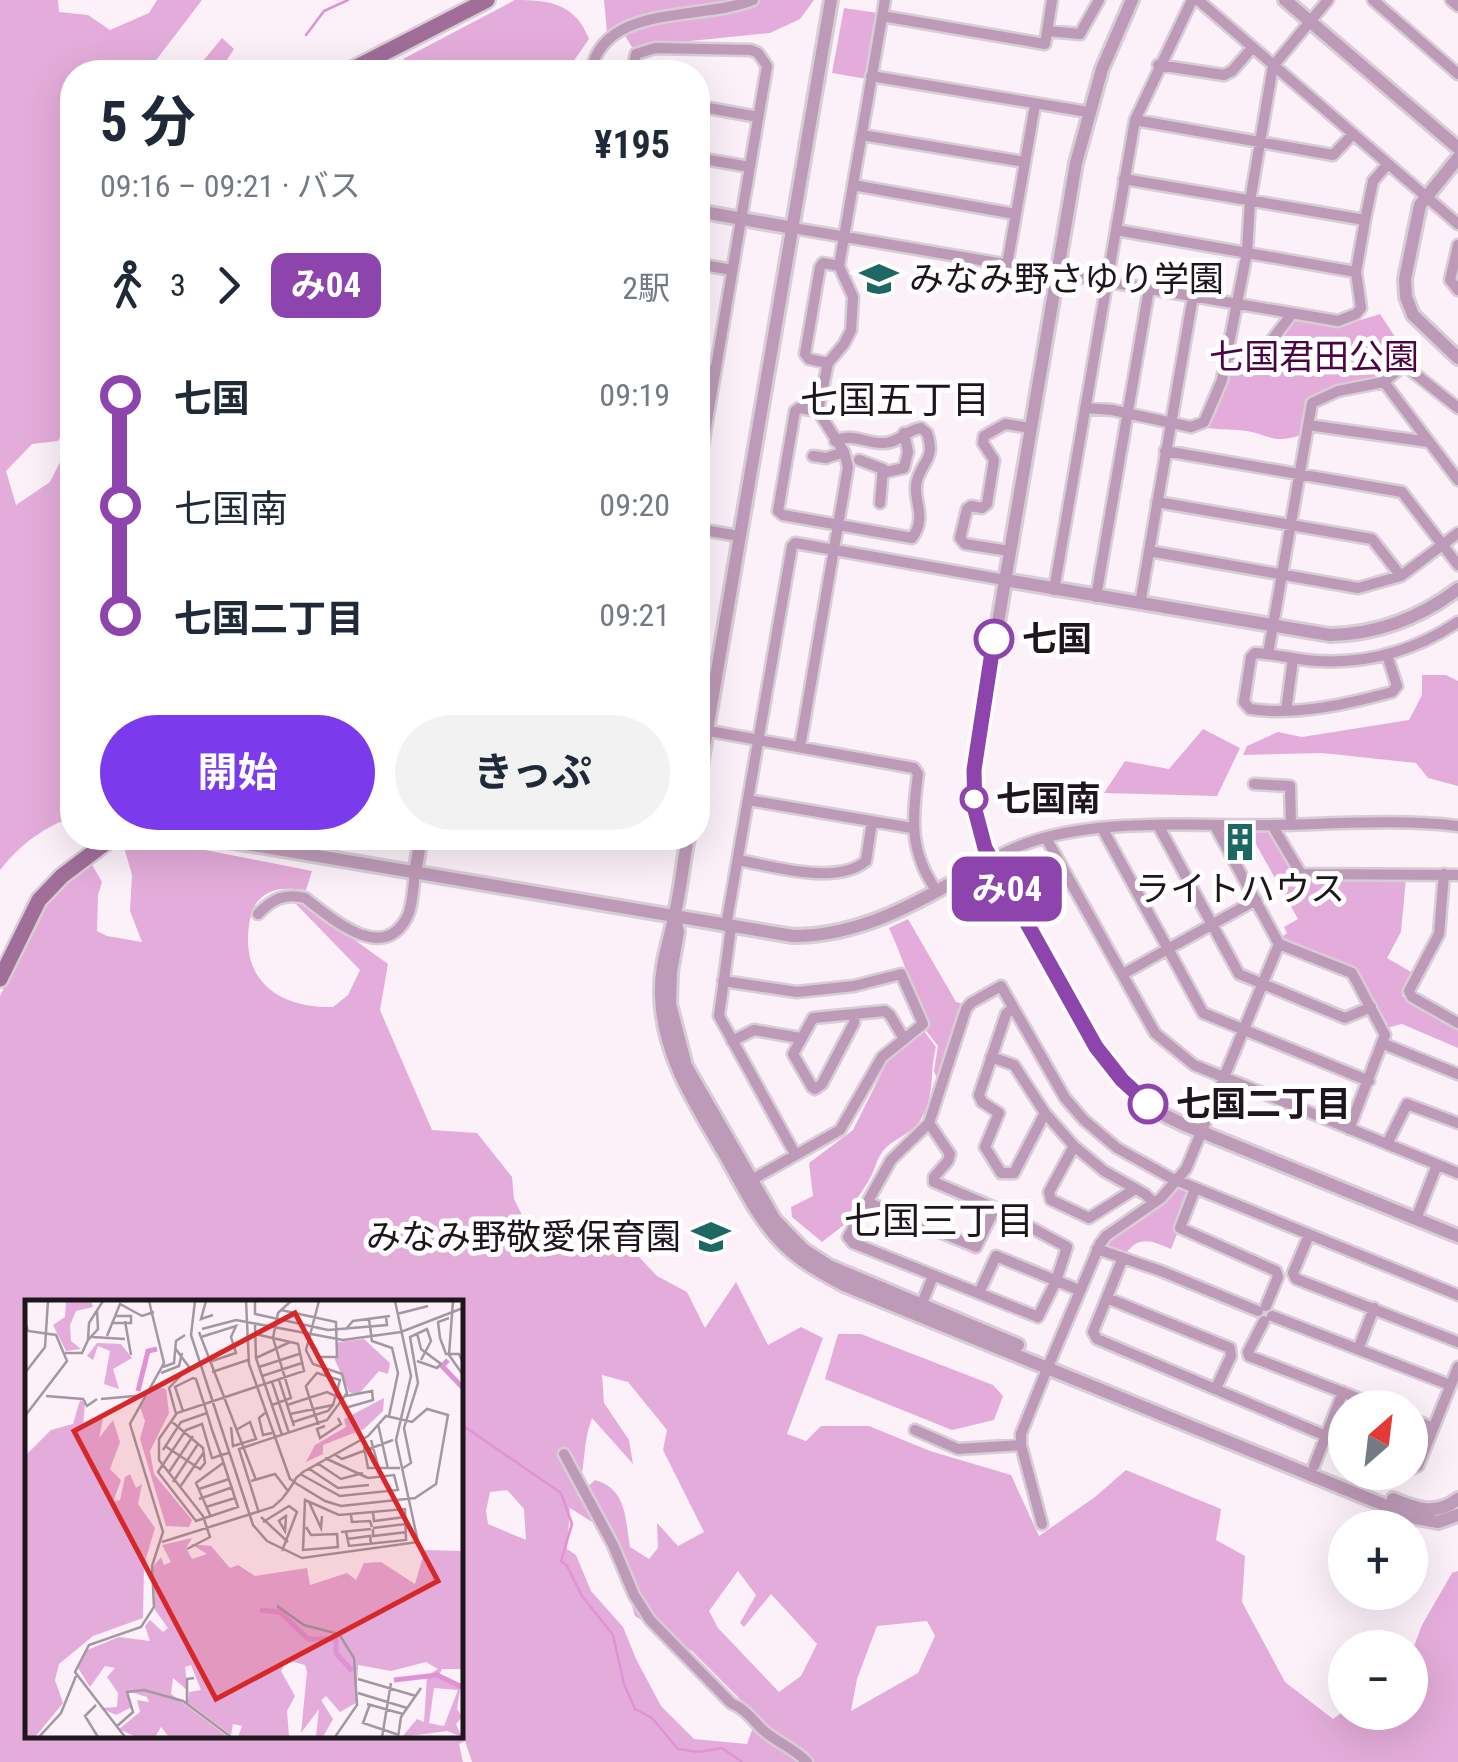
<!DOCTYPE html>
<html lang="ja">
<meta charset="utf-8">
<style>
body{margin:0;font-family:"Roboto Condensed","Noto Sans JP",sans-serif;background:#f2f2f3;color:#1f2937;height:100vh;display:flex;flex-direction:column;font-size:38px;white-space:nowrap}
*{box-sizing:border-box;margin:0}
p{font-size:32px;color:#747a83}
.icon{flex:none;width:55px;height:55px;fill:none;stroke:currentColor;stroke-width:2;stroke-linecap:round;stroke-linejoin:round}
.map{position:relative;flex:1;overflow:hidden}
.side{position:absolute;left:60px;top:60px;width:650px;height:790px;display:flex;flex-direction:column;background:#fff;border-radius:40px;box-shadow:0 10px 40px #0002}
.side>*{flex:none}
.badge{padding:0 20px;border-radius:15px;font-size:35px;line-height:65px}
.needle{width:65px;rotate:28deg}
.fabs{position:absolute;left:1328px;top:1390px;display:grid;gap:20px}
.fabs a{display:grid;place-items:center;width:100px;height:100px;border-radius:50%;background:#fff;box-shadow:0 10px 40px #0002;font-size:50px}
.map>.badge{position:absolute;translate:-50% -50%;box-shadow:0 0 0 5px #fff}
.legs{display:flex;align-items:center;gap:15px;height:110px;padding:0 40px;font-size:32px}
.legs p{margin-inline-start:auto}
.headline{display:flex;align-items:center;justify-content:space-between;height:170px;padding:0 40px}
h1{font-size:55px;font-weight:700;line-height:75px}
.cta{display:flex;gap:20px;margin-top:auto;padding:20px 40px}
.cta a{flex:1;height:115px;border-radius:60px;background:#7c3aed;color:#fff;font-size:40px;font-weight:700;line-height:115px;text-align:center}
.cta a+a{background:#f2f2f3;color:#1f2937}
ul{padding:0 40px;list-style:none}
li{display:flex;align-items:center;gap:35px;height:110px;font-size:38px}
li i{display:grid;place-items:center;width:15px;height:100%;margin:0 12px;background:currentColor}
li i::after{content:'';width:25px;height:25px;margin:-12px;border:8px solid;border-radius:50%;background:#fff}
li p{margin-inline-start:auto}
li:first-child i{background:linear-gradient(#0000 50%,currentColor 0)}
li:last-child i{background:linear-gradient(currentColor 50%,#0000 0)}
.map>svg:first-child{display:block}
.green{fill:#e4acda;fill-rule:evenodd}
.lines{fill:none;stroke-linecap:round;stroke-linejoin:round}
.stream{stroke:#e092d4;stroke-width:2.5}
.minor-casing{stroke:#d8cdd6;stroke-width:15}
.tertiary-casing{stroke:#d8cdd6;stroke-width:18}
.secondary-casing{stroke:#d8cdd6;stroke-width:20}
.minor{stroke:#bd9ab7;stroke-width:10}
.tertiary{stroke:#bd9ab7;stroke-width:12}
.secondary{stroke:#a06e98;stroke-width:15}
.line-1-casing{stroke:#fff;stroke-width:22}
.line-1{stroke:#8e44ad;stroke-width:15}
.stop-1-dot{fill:#fff;stroke:#8e44ad;stroke-width:5}
.labels{text-anchor:middle;stroke-width:10;stroke-linejoin:round;paint-order:stroke}
.poi-label{font-size:35px;fill:#1e151d;stroke:#fff;text-anchor:start}
.park-label{font-size:35px;fill:#4b0445;stroke:#fff}
.stop-label{font-size:35px;font-weight:bold;fill:#1e151d;stroke:#fff;text-anchor:start}
.neighbourhood-label{font-size:38px;fill:#1e151d;stroke:#fff}
.inset-river{fill:none;stroke:#e092d4;stroke-width:5}
.inset-road{fill:none;stroke:#a398a1;stroke-width:2.5}
.view{fill:#d62828;fill-opacity:0.15;stroke:#d62828;stroke-width:5}
.inset-edge{fill:none;stroke:#1e151d;stroke-width:5}
</style>
<div class="map">
<svg width="1458" height="1762" viewBox="0 0 1458 1762">
<rect width="100%" height="100%" fill="#fcf0f9"/>
<path class="green" d="M0,0H58L59,12L88,15L110,30L149,13L157,0H202L147,72H72V416L58,441L32,444L6,471L16,505L50,482L72,438V817C41,829 21,844 0,870Z
M515,0C549,0 575,3 589,39L566,72H413L403,59Z
M604,0H814L800,19L770,33L632,47L619,26L607,33Z
M844,8L878,13L867,79L832,73Z
M222,38L234,49L219,72H194Z
M1380,314L1405,352L1383,379L1308,400L1301,435C1274,444 1272,436 1247,431C1234,429 1221,430 1207,428L1229,378L1232,363L1235,360L1260,364L1298,317L1344,325Z
M1422,675H1446L1458,681V786L1428,778L1416,763L1322,753L1243,755L1247,746L1278,732L1302,737L1409,720L1422,695Z
M1203,729L1240,748L1217,796L1104,793L1125,761L1169,769Z
M1266,829L1271,832L1298,881L1406,878L1401,932L1387,958L1413,973L1402,996L1458,1026V1048L1402,1024L1386,1028L1357,970L1282,937L1287,933L1284,927L1298,919L1248,830Z
M128,838H165L195,848L312,871L306,890C293,889 280,887 268,893C255,900 251,912 249,925C241,982 280,1008 333,1007L348,995L360,970L293,901L302,902L388,964L380,1010L432,1130L477,1133L512,1177L514,1199L534,1239L639,1257L657,1276L687,1292L705,1328L736,1282L768,1345L801,1327L823,1338L787,1434L806,1441L821,1426H869L930,1451L1011,1475L1039,1536L1095,1497L1126,1470L1221,1509L1216,1540L1245,1556L1242,1602L1285,1682L1333,1719L1345,1710L1410,1712V1657L1422,1625L1452,1573L1458,1571V1762H472L465,1741L459,1744L463,1762H0V996L46,903L55,891L91,863L102,882L98,895L97,931L107,936L142,942L130,911L132,875L123,844ZM28,1302H460V1734H28ZM602,1375L628,1382L667,1430L663,1450L704,1532L678,1546L657,1523L658,1548L649,1559L630,1547C625,1518 627,1489 595,1480L577,1496C586,1469 582,1443 592,1418L633,1464L629,1440L604,1403ZM507,1490L524,1509L526,1540L488,1524L486,1511L490,1492ZM570,1508L611,1534L635,1616L692,1651L757,1716L747,1744L694,1739L661,1706L636,1659L623,1627L591,1591L576,1555L567,1549ZM738,1571L756,1595L740,1623L744,1627L771,1594L817,1644L801,1676L779,1692L718,1628L709,1611ZM927,1621L935,1636L918,1673L851,1711L857,1679L877,1626Z
M908,919L956,1002L963,1004L937,1079L934,1071L938,1046L925,1029L929,1025C913,994 904,960 889,928Z
M924,1031L936,1047C929,1072 936,1098 919,1122C910,1135 892,1139 883,1151C876,1159 875,1171 869,1180C860,1196 852,1202 849,1221L822,1242L792,1217L791,1207L813,1196L809,1163L853,1130L887,1062Z
M1182,1186L1189,1192L1175,1228L1177,1234L1171,1249C1150,1240 1138,1235 1124,1256L1105,1248L1109,1238Z
M838,1334H861L993,1385L1003,1396L994,1420L952,1430L825,1379Z"/>
<g class="lines">
<path class="stream" d="M306,35L324,11L348,0
M465,1427L561,1493L572,1524L561,1561L567,1566L582,1596L613,1635L624,1684L635,1709L652,1718L678,1749L699,1752L722,1748L742,1762"/>
<g class="minor-casing">
<path id="minor" d="M1198,0L1458,224
M1373,0L1458,74
M1451,0L1458,6
M882,16L1045,44L1052,0
M1048,31L1080,34L1099,0
M1158,65L1224,75L1232,71L1252,48
M591,72C603,3 702,21 753,0
M632,72L636,54L655,48L751,50L758,53L767,66L698,474
M871,76L1088,112
M698,106L758,117
M1135,120L1333,155L1353,134
M862,135L1025,162
M698,158L750,167
M1124,179L1365,220
M853,185L1015,214
M793,228L1338,321L1356,314L1361,308L1356,272L1365,220L1373,181L1387,165
M1116,230L1356,272
M1458,245L1450,280L1458,290
M698,264L732,270
M1007,265L1035,105
M1227,354L1258,358L1292,314
M828,363L809,359L805,354L820,267L823,263L839,266
M698,368L715,371
M1384,382L1458,480
M1085,408L1112,410L1191,427L1204,422L1222,380L1227,354L1247,252L1250,201L1273,66L1328,0
M818,411L799,408L795,411L778,511L783,515L912,538C929,515 910,499 918,477C925,459 935,457 927,433L921,428C906,430 899,443 884,443C866,444 852,432 835,441
M1308,425L1429,442
M1165,451L1402,492L1458,565
M813,456L826,458L844,452
M859,460L883,469L880,503
M882,473L904,468L908,452L904,433
M1157,502L1372,539L1401,576
M698,529L739,536
M1009,551L965,544L960,538L967,509L971,506L982,508L987,504L994,460L983,443L984,436L1005,424L1031,428
M1149,551L1358,588L1401,576L1458,533
M1054,590L1135,120L1192,0
M1096,597L1149,289
M1140,604L1193,296
M1268,654L1312,403L1338,391L1384,382L1404,365L1458,408
M1387,655L1397,686L1392,692C1348,704 1296,716 1250,709L1244,702L1251,657L1255,653C1276,654 1296,660 1317,661C1368,664 1416,650 1458,622
M1286,711L1293,659
M698,729L914,768L918,774C912,818 909,853 937,891
M800,747L848,467L844,452L818,411L828,363L844,344L851,330L853,297L839,266L885,0
M1254,784L1290,786L1291,825
M748,800L912,828
M1272,825L1301,874L1458,875
M1215,826L1279,944L1352,973L1385,1035L1349,1129
M1159,827L1239,974L1345,1018L1371,1007
M1102,828L1203,1013L1369,1081
M602,838L630,842L636,838
M1046,838L1155,1033L1194,1065L1458,1173
M738,860C773,866 836,886 866,861L872,821
M991,860C1068,813 1187,827 1275,825C1336,824 1398,819 1458,826
M1444,874L1439,934L1409,991L1412,997L1458,1023
M258,914C272,899 284,893 305,898C329,916 381,964 406,919C413,907 413,887 415,873
M726,926L792,546L795,543L1005,580
M731,927L719,1016L795,1154
M1123,974L1256,900
M723,981L797,992L854,986L901,974L923,1024L882,1057L840,1130L748,1182
M1013,1008L1006,1014L979,1095L982,1102L999,1113L985,1147L1001,1173H1014L1045,1113
M855,1014L854,1023L822,1084L815,1089L812,1087L793,1054L813,1018L885,1011L890,1015L904,1039
M732,1041L754,1030L800,1038
M1384,1044L1458,1074
M991,1057L1014,1065L1045,1113L1074,1146L1104,1171L1145,1194L1154,1203
M929,1123L950,1154L948,1161L934,1177V1182L995,1208L1067,1247L1056,1281L1038,1317L853,1243L848,1237L891,1160L929,1123L966,1009L971,1003L1001,986L1065,1098L1084,1120L1117,1148L1171,1178L1458,1295
M1387,1144L1407,1104L1458,1123
M1074,1146L1049,1192L1051,1200L1089,1218L1135,1189
M1195,1189L1180,1228L1276,1271L1278,1277L1266,1306
M867,1202L976,1247L995,1208
M1416,1219L1437,1165
M1309,1235L1293,1273L1296,1279L1458,1342
M1097,1249L1161,1271L1258,1311
M1122,1260L1093,1332L1097,1339L1345,1444
M979,1293L996,1256L1079,1290
M1107,1298L1230,1348L1231,1356L1216,1388
M921,1306L933,1276
M1272,1316L1450,1385
M1264,1321L1248,1352L1249,1356L1383,1408
M1359,1347L1374,1308
M1410,1418L1433,1428
M915,1430L958,1449L1021,1445
M564,1454L613,1545L634,1595L650,1620L731,1703C747,1710 752,1720 764,1731C778,1743 794,1748 807,1762
M1314,1466L1343,1392
M1410,1469L1418,1466L1458,1367
M1042,1524L1021,1445V1434L1045,1374L1100,1244L1106,1236L1161,1198L1186,1169L1279,944"/>
</g>
<g class="tertiary-casing">
<path id="tertiary" d="M1132,0L1102,69L1076,163L976,752L973,799L985,848L1083,1023L1110,1068L1134,1092L1166,1116L1187,1126L1458,1236
M1285,0L1458,148
M1458,158L1420,205L1405,279L1406,297L1413,315L1458,358
M698,211L793,228
M1005,580L1330,635C1379,634 1420,618 1458,589
M698,783L831,0
M211,838L793,936C868,936 928,896 991,860
M688,838C683,862 681,888 675,913C670,940 660,965 661,994C662,1058 699,1109 729,1162C745,1190 759,1220 783,1244C801,1262 823,1274 846,1286L1416,1518L1438,1522L1458,1515
M415,873L421,838
M675,917L678,932L671,972L670,1004L686,1066L775,1220L803,1249L829,1266L1018,1345
M1393,1499C1416,1509 1436,1516 1458,1499"/>
</g>
<g class="secondary-casing">
<path id="secondary" d="M347,72L487,0
M0,979L39,900L62,876L112,838"/>
</g>
<use href="#minor" class="minor"/>
<use href="#tertiary" class="tertiary"/>
<use href="#secondary" class="secondary"/>
</g>
<g class="lines">
<g class="line-1-casing">
<path id="line-1" d="M994,639L974,770L975,810L985,848L1096,1047L1122,1080L1148,1104"/>
</g>
<use href="#line-1" class="line-1"/>
</g>
<defs>
<g id="school-bare" transform="scale(3)"><path d="M0-5L7-2L0 1L-7-2ZM-4 1L0 2.5L4 1V4Q0 6-4 4Z" fill="#1d6862" stroke="#fff" stroke-width="2.5" paint-order="stroke"/></g>
<g id="building-bare" transform="scale(3)"><path d="M-4-6H4V6H1V3H-1V6H-4ZM-2.5-4.3h1.7v1.8h-1.7ZM.8-4.3h1.7v1.8H.8ZM-2.5-1h1.7V.8h-1.7ZM.8-1h1.7V.8H.8Z" fill="#1d6862" stroke="#fff" stroke-width="2.5" paint-order="stroke"/></g>
</defs>
<g fill-rule="evenodd">
<use href="#school-bare" x="879" y="279"/>
<use href="#building-bare" x="1240" y="842"/>
<use href="#school-bare" x="711" y="1237"/>
</g>
<g class="stop-1-dot">
<circle cx="994" cy="639" r="18"/>
<circle cx="974" cy="799" r="12"/>
<circle cx="1148" cy="1104" r="18"/>
</g>
<g class="labels">
<g class="poi-label">
<text x="909" y="291">みなみ野さゆり学園</text>
<text x="1240" y="901" text-anchor="middle">ライトハウス</text>
<text x="681" y="1249" text-anchor="end">みなみ野敬愛保育園</text>
</g>
<g class="park-label">
<text x="1314" y="369">七国君田公園</text>
</g>
<g class="stop-label">
<text x="1022" y="651">七国</text>
<text x="996" y="811">七国南</text>
<text x="1176" y="1116">七国二丁目</text>
</g>
<g class="neighbourhood-label">
<text x="895" y="413">七国五丁目</text>
<text x="939" y="1234">七国三丁目</text>
</g>
</g>
<g transform="translate(25 1300)">
<rect width="438" height="438" fill="#fcf0f9"/>
<path d="M41,1H66L68,7L51,11L45,25L46,41L56,49L41,51L28,25L40,17ZM339,39L365,63L363,74L354,71L333,95L324,92L310,60L313,42ZM72,43L96,44L107,58L88,69L94,89L79,84L85,51L73,46L68,60L62,56ZM129,86L141,89L144,113L125,151L129,174L167,220L164,227L141,226L115,139L120,121L115,107ZM359,98L358,111L339,129L298,145V154L281,162L290,145L321,127L319,119ZM55,100L60,103L58,128L79,114L74,138L88,120L95,142L85,169L96,180L88,202L95,200L100,177L105,174L111,188L117,184L113,204L130,228L119,265L118,318L68,336L34,364L30,380L38,403L10,437H0V156L26,130L48,124ZM167,238L161,248L167,259L182,254L166,244L186,246L205,268L213,265L230,276L282,268L285,285L322,273L331,280L339,263L356,262L390,284L400,250L437,251V369H417L414,375L436,384L432,409L437,417L431,424L437,437L422,431L377,437L392,419L399,422L402,376L413,369L401,362L366,371L333,365L331,403L315,412L301,396L296,400L308,419L298,437H291L294,409L276,433L282,372L280,365L262,360L256,371L270,396L262,411L264,437H213L217,426L208,424L206,435L163,403L164,392L176,390L166,365L160,367L163,391L148,378L146,394L203,437H144L136,427L130,437H111L94,429L115,412L112,400L124,402L122,397L102,391L107,407L91,415L76,408L92,407L93,393L82,377L90,368L80,366L65,387L53,368L62,350L94,337L125,341L120,326L125,320L138,332L143,328L130,310L128,267L136,257L139,265L146,262L137,245ZM409,388L433,390L419,426L404,423Z" fill="#e4acda" fill-rule="evenodd"/>
<path class="inset-river" d="M423,60L417,66L438,88M113,91L123,51L132,49M235,310L255,312L283,339H311V353L327,371M369,380L412,375L437,387"/>
<path class="inset-road" d="M170,1L166,35L228,225L242,241L277,258L393,242L371,140L386,76L370,1M181,1L176,19L188,15M230,1V14L303,30L362,25L361,17M428,1L424,55L438,75M72,10L73,29L63,40L64,23L78,1M256,10L311,22L312,57H292L291,48M372,14L403,6M424,18L413,22L415,38L421,54H434L438,63M344,19L347,41L367,48L373,73L364,116M0,21L3,31L31,35L42,61L0,116M100,21L106,55M86,23H106V16H90M230,24L231,58L257,135M177,29L211,20L318,40L376,32L438,8M320,30L328,21L365,16M174,32L231,180M230,34L274,44M82,36L95,4L117,16L129,12M67,37L100,39M176,37L211,26L206,37L211,53L184,62M150,48L164,67L144,88L151,114M40,53H57L63,40M231,58L265,42M392,61L412,68L416,64L396,49L392,33M138,67L149,63L151,41L160,35M234,67L274,54M187,72L223,60M0,73L20,47L23,1M136,73L154,66L157,53M237,76L277,63M254,80L269,126M247,82L264,133M21,96L58,99L62,106L72,99M76,99L121,95M247,105L266,98L248,38L253,13L266,1M262,105L302,92L315,98M320,108L348,100L347,91L321,96M158,111L150,87L168,78L171,79L182,113L187,130L196,155L210,198L213,207L171,221L133,172L161,130L177,124L187,158H188L196,155L204,153M240,113L234,118L238,135L247,133M265,114L308,105M268,122L290,115L303,111L308,105L315,80L292,73L281,86V87L287,106L290,115L293,123V125M353,124L363,169M300,126L292,129L295,138L316,124L313,118M206,127L208,146L231,139L225,122L211,130M346,140L354,169M140,146L175,169L180,163L178,148L146,121M339,147L343,168H375M138,150L156,122L182,113M309,154L317,159L368,140M300,158L343,178M292,163L316,179L338,173M283,168L313,188L344,185M378,168L386,163L379,128L393,83L385,37L402,29L406,41L396,60M144,172L168,136M275,174L315,196L373,190L369,175L343,178M226,181L250,174L263,191M148,182L173,144M155,187L179,152M174,189L204,179M174,199L208,187M284,202L296,228L297,216M181,207L210,198M234,213L214,149L302,120L322,93L317,74L288,64L281,50L294,1M348,213L349,221L380,217M326,215L327,222L345,221L347,227M261,216L260,231L254,221L255,220L262,215M186,217L171,183L198,163M236,217L263,242M238,222L264,206L272,212L257,251M281,227L286,235L312,234L313,247L278,250L280,200L314,215L380,209L381,240L324,246L321,232M348,228L381,224M348,229V236L382,232M316,232L346,229M322,239L345,236L346,244M137,242L248,207L257,199L263,191L269,182L271,178L278,172L343,136L361,116L387,122L402,109L423,115L411,184L390,198L316,206L300,201L272,184L269,182L267,180L265,179L224,64L221,1M162,249L185,237L178,216L134,160V139L152,113L279,71L273,44M252,306L279,325L314,334L329,358L332,405L310,437M333,379L391,396M333,393L382,408M162,403V379L169,378M342,404L378,414M345,404L338,423L374,435M71,405L60,416L73,437M91,427L108,412L102,392L119,390L158,401L206,437M14,437L36,413L51,376M100,437L50,372L64,345L116,327L129,307L127,266L138,232L105,124L139,63L124,1M357,437L366,383M373,437L376,417L396,388"/>
<path class="view" d="M270,13L413,281L191,399L49,131Z"/>
<rect width="438" height="438" class="inset-edge"/>
</g>
</svg>
<div class="fabs">
<a><svg class="needle" viewBox="-14 -14 28 28"><path d="M0-13l5 13h-10z" fill="#e53935"/><path d="M0 13l5-13h-10z" fill="#747a83"/></svg></a>
<a>+</a>
<a>−</a>
</div>
<b class="badge" style="left:1007px;top:889px;background:#8e44ad;color:#fff">み04</b>
<section class="side">
<div class="headline"><div><h1>5 分</h1><p>09:16 – 09:21 · バス</p></div><b>¥195</b></div>
<div class="legs"><svg class="icon" aria-label="walk" viewBox="0 0 24 24"><circle cx="13" cy="4" r="2"/><path d="M13 8l-2 6 4 7M11 14l-3 7M7 12l3-4h3l4 4"/></svg>3<svg class="icon" aria-label="forward" viewBox="0 0 24 24"><path d="M9 5l7 7-7 7"/></svg><b class="badge" style="background:#8e44ad;color:#fff">み04</b><p>2駅</p></div>
<ul>
<li><i style="color:#8e44ad"></i><b>七国</b><p>09:19</p></li>
<li><i style="color:#8e44ad"></i><span>七国南</span><p>09:20</p></li>
<li><i style="color:#8e44ad"></i><b>七国二丁目</b><p>09:21</p></li>
</ul>
<div class="cta"><a>開始</a><a>きっぷ</a></div>
</section>
</div>
